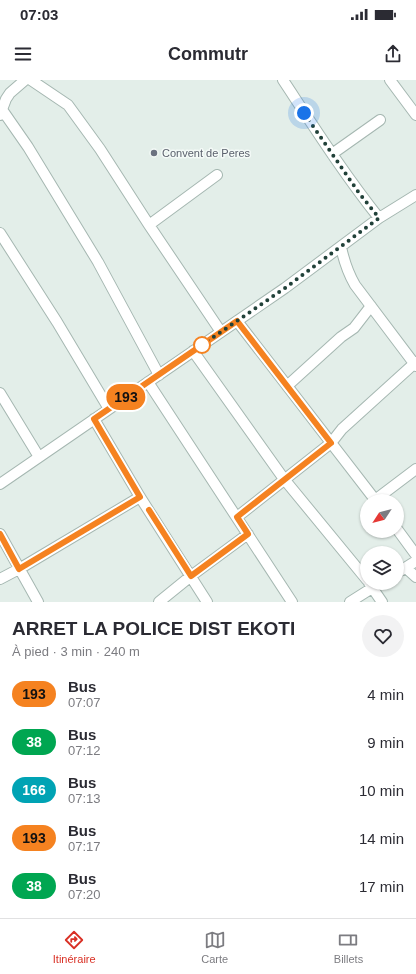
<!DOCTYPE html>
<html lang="fr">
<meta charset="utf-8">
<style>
body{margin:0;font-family:Helvetica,sans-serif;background:#f2f2f3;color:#2b2b33;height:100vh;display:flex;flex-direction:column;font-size:15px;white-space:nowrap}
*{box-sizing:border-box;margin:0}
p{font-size:13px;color:#7c7c81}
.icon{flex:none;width:22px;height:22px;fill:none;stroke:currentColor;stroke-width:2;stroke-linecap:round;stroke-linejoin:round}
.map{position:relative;height:522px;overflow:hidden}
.drawer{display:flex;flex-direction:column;background:#fff;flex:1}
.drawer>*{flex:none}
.badge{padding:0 8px;border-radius:13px;font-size:14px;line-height:26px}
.needle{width:26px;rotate:234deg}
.buttons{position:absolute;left:360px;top:414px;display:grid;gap:8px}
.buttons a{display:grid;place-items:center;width:44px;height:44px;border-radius:50%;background:#fff;box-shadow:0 1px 3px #0004;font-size:20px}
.you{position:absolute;width:20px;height:20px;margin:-10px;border:3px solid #fff;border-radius:50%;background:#1a73e8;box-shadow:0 0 0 6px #1a73e833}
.map>.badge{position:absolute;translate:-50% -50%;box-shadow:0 0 0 2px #fff}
.round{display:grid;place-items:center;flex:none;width:42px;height:42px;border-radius:21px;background:#f2f2f3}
.head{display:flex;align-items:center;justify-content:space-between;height:68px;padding:0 12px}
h1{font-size:19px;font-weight:800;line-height:30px}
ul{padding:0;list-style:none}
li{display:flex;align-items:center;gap:12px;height:48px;padding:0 12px}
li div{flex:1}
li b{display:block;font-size:15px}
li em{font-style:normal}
li .badge{min-width:44px;font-weight:700;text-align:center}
.status{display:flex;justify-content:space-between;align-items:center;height:28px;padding:0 20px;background:#fff;direction:ltr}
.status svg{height:11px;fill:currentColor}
header{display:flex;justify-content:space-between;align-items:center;height:52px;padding:0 12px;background:#fff;font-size:18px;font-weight:800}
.menu{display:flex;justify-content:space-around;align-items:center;height:56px;border-top:1px solid #e1e1e2;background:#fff;font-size:11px;color:#7c7c81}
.menu a{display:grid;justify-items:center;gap:2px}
.menu .current{color:#d93025}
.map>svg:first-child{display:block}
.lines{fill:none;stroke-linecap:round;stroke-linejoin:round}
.minor-casing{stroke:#a5b7b1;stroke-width:12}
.minor{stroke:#fff;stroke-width:10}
.line-casing{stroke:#fff;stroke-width:9}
.line{stroke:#f58220;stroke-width:6}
.walk{stroke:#214139;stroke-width:4;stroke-dasharray:0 7.2}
.worship-dot{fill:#6b7280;stroke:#f4faf7;stroke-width:1.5}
.stop-dot{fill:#fff;stroke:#f58220;stroke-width:2}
.labels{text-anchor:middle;stroke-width:3;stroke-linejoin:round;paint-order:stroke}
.worship-label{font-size:11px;fill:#5b616d;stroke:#f4faf7;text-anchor:start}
</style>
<div class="status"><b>07:03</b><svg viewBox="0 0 49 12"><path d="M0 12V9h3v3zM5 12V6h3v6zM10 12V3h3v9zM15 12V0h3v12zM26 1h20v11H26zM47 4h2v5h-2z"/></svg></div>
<header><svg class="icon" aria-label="menu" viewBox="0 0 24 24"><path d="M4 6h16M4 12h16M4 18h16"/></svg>Commutr<svg class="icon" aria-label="share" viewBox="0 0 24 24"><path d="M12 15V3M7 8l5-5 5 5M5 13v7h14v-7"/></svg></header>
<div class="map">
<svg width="416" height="522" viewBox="0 0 416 522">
<rect width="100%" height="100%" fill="#e3eee9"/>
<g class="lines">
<g class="minor-casing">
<path id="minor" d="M31,0L68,25L100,69L149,145L221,252
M283,0C314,47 344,94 379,138
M390,0L416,35
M3,31L28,67L98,182L159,295
M0,35L6,19L10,13L25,0
M332,74L380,40
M149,145L217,95
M0,153L57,242L109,329
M341,167C344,181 348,193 355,205L416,286
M237,241L376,421
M193,271L284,399L367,500
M148,302L292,522
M287,306L341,257L354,248L371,226
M0,313L39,377
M94,339L140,417L207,522
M0,404L285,208L379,138L416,115
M375,420L416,389
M237,437L331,363L342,349L416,282
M397,449L416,475
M0,454L38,522
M406,488L416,497
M397,493L416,481
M0,499L19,489L140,417
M369,503L382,522
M159,522L191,496L248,454
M350,522L380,503"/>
</g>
<use href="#minor" class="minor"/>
</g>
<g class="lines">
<g class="line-casing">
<path id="line" d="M0,454L19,489L140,417L94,339L237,241L331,363L237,437L248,454L191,496L149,430"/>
</g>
<use href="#line" class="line"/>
<path class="walk" d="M202,265L285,208L379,138L359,113L304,33"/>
</g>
<circle class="worship-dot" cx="154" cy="73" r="4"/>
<circle class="stop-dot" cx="202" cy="265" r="8"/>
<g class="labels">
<g class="worship-label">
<text x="162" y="77">Convent de Peres</text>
</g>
</g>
</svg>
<div class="buttons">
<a><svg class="needle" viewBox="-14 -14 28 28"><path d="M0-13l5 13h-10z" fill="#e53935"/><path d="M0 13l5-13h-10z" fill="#7c7c81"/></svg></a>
<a><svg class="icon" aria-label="layers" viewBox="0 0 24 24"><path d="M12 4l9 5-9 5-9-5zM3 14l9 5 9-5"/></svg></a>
</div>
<div class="you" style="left:304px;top:33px"></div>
<b class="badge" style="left:126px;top:317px;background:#f58220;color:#111">193</b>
</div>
<section class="drawer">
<div class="head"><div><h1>ARRET LA POLICE DIST EKOTI</h1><p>À pied · 3 min · 240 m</p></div><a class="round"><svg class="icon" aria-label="heart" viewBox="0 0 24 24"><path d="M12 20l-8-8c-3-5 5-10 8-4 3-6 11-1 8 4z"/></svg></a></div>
<ul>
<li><span class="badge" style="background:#f58220;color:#111">193</span><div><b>Bus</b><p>07:07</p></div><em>4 min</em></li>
<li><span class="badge" style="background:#00a651;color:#fff">38</span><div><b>Bus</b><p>07:12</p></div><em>9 min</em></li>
<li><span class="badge" style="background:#00a3b4;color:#fff">166</span><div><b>Bus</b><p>07:13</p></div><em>10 min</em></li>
<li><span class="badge" style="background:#f58220;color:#111">193</span><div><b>Bus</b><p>07:17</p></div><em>14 min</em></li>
<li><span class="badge" style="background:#00a651;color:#fff">38</span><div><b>Bus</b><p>07:20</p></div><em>17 min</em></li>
</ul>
</section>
<nav class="menu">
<a class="current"><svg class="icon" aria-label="directions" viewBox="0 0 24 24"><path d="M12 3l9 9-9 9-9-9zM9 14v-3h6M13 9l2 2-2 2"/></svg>Itinéraire</a>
<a><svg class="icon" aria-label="map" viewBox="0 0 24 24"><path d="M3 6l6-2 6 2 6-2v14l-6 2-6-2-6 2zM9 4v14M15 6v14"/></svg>Carte</a>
<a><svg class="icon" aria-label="tickets" viewBox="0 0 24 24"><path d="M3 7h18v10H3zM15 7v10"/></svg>Billets</a>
</nav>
